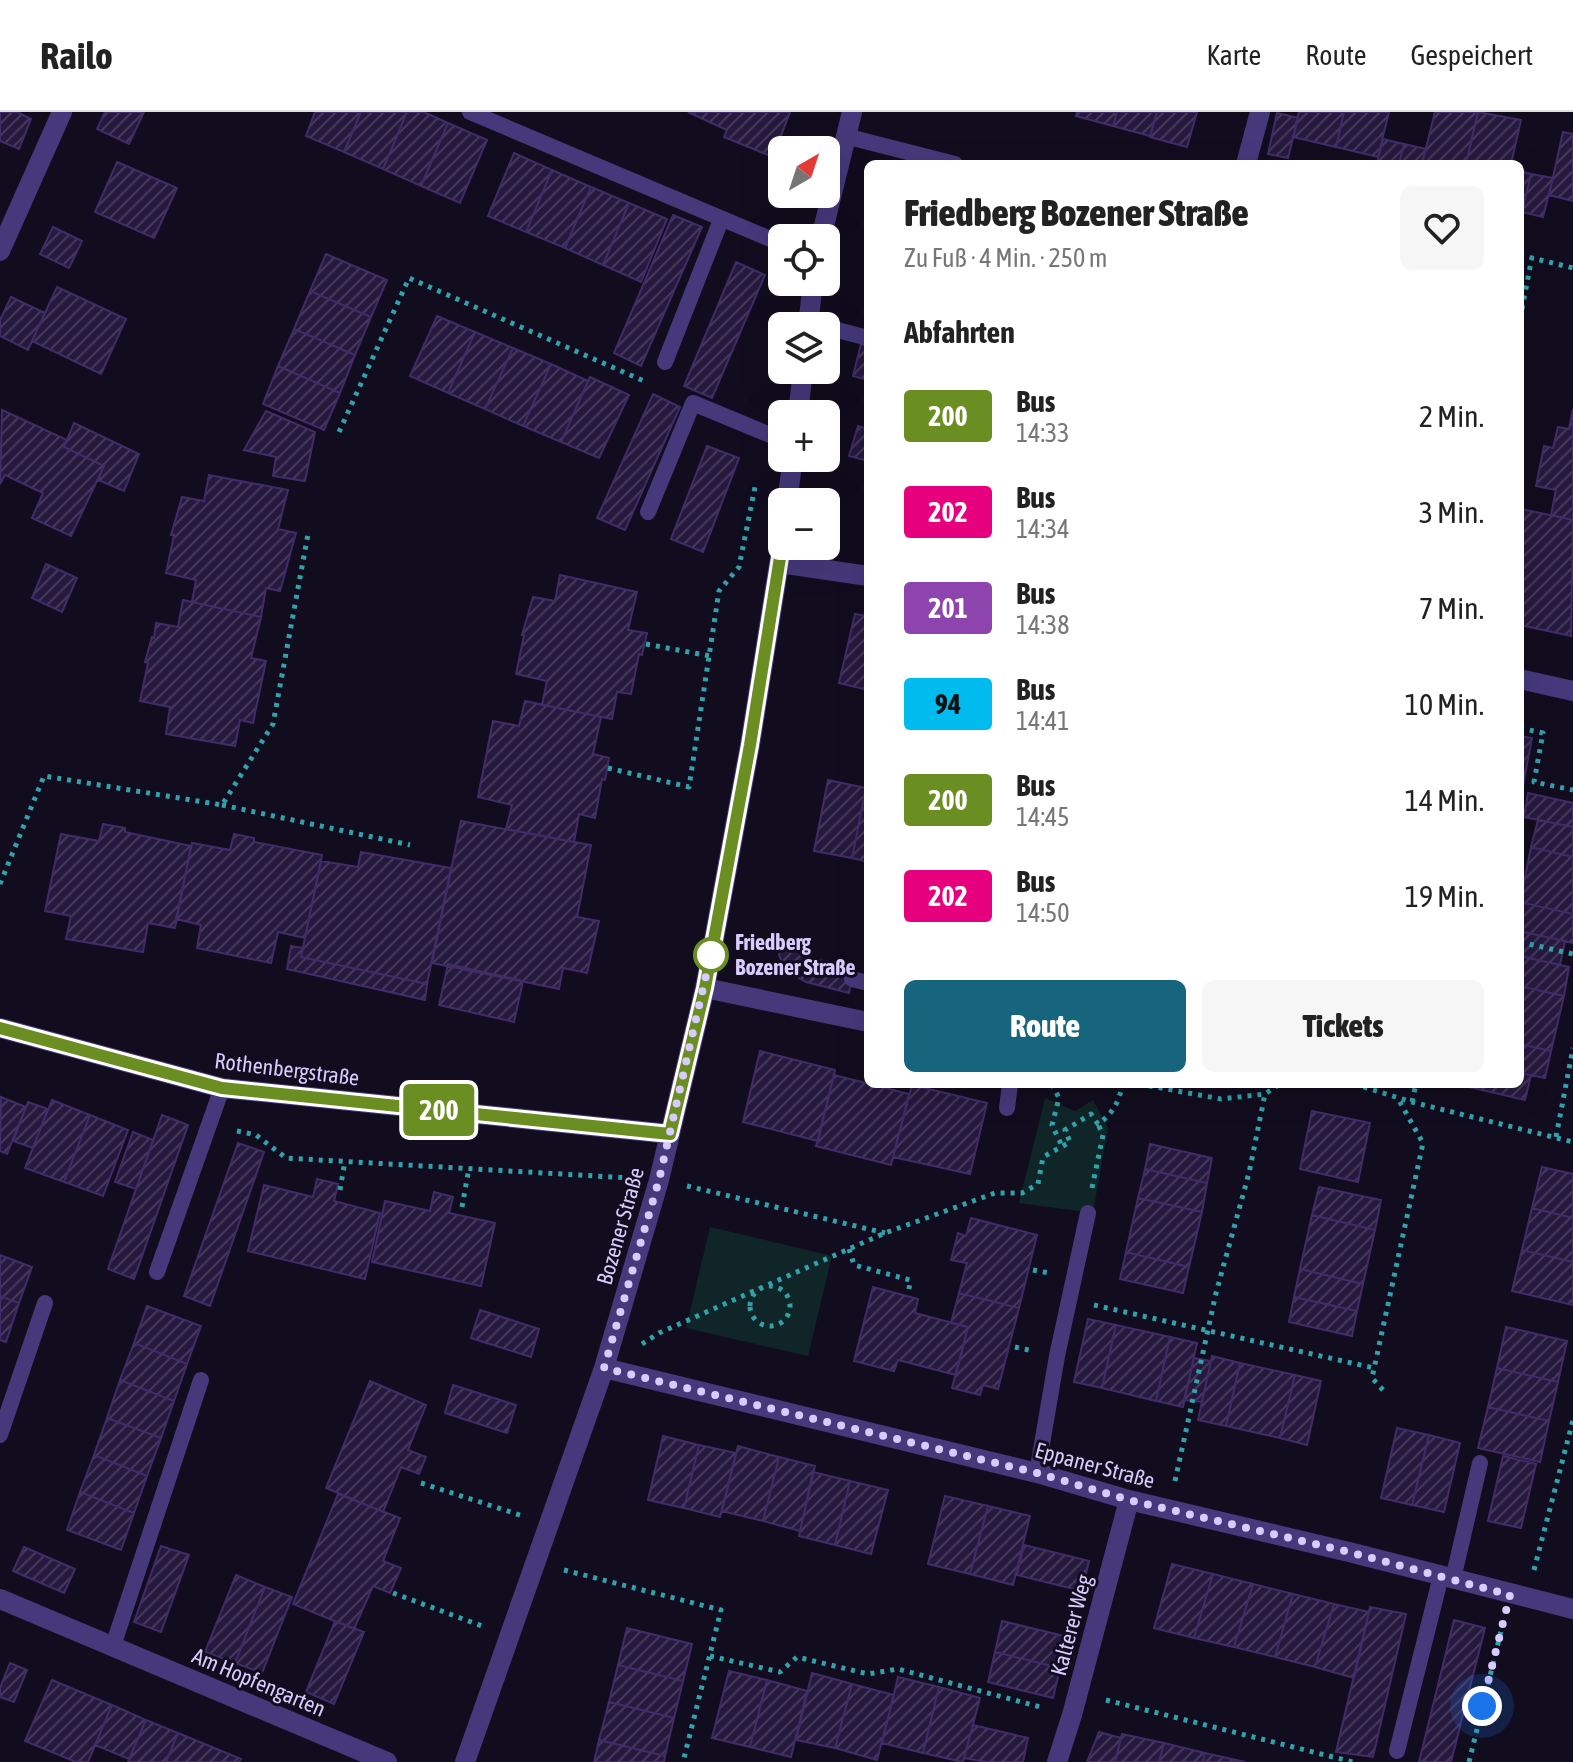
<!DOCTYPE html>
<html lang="de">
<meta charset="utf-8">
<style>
body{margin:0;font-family:"Asap Condensed",sans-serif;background:#f6f6f6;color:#222;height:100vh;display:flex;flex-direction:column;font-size:30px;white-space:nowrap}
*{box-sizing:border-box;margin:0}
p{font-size:26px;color:#767676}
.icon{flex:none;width:44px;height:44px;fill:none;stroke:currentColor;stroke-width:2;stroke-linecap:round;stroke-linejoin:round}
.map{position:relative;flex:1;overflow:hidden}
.side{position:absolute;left:864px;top:48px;width:660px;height:928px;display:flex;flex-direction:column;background:#fff;border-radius:12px;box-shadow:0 8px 32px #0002}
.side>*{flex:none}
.badge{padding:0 16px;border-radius:6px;font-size:28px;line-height:52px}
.needle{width:52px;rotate:39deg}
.controls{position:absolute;left:768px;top:24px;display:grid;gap:16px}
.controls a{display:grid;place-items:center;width:72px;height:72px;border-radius:12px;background:#fff;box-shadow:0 8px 32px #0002;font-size:40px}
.you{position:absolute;width:40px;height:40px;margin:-20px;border:6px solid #fff;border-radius:50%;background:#1a73e8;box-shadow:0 0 0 12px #1a73e833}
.map>.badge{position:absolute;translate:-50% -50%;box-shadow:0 0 0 4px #fff}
h2{padding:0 40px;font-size:30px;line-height:72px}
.round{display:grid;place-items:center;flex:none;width:84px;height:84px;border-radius:12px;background:#f6f6f6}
.overview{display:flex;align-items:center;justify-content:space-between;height:136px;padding:0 40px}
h1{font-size:38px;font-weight:800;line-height:60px}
.primary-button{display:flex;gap:16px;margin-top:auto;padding:16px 40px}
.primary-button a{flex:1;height:92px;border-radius:12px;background:#17647d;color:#fff;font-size:32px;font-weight:800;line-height:92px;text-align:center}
.primary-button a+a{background:#f6f6f6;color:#222}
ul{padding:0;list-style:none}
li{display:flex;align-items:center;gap:24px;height:96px;padding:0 40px}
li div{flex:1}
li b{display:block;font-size:30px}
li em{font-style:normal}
li .badge{min-width:88px;font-weight:700;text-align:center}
header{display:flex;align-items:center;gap:48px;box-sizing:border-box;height:112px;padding:0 40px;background:#fff;border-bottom:2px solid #e0e0e0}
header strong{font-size:38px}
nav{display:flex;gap:44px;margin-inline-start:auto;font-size:28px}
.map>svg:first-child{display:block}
.green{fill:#102527}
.building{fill:url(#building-hatch);stroke:#412c69;stroke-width:2}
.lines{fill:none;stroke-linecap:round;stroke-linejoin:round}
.path{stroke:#31a1ab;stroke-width:5;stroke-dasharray:4 6;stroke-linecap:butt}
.service{stroke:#45397b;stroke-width:16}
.minor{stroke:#45397b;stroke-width:20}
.line-casing{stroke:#fff;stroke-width:18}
.line{stroke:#6b8e23;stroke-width:12}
.walk{stroke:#d8cbfd;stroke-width:8;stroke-dasharray:0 14.4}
.stop-dot{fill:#fff;stroke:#6b8e23;stroke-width:4}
.labels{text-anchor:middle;stroke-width:6;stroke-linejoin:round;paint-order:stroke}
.stop-label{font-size:22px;font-weight:bold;fill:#d8cbfd;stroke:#120d1e;text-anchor:start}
.street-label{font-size:22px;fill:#d8cbfd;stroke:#120d1e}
</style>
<header>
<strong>Railo</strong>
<nav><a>Karte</a><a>Route</a><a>Gespeichert</a></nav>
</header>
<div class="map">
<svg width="1573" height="1650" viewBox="0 0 1573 1650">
<defs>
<pattern id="building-hatch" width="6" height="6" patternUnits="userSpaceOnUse" patternTransform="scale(2)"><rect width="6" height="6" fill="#26193e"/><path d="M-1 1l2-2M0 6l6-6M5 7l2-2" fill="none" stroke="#45395b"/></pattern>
</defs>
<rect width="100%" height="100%" fill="#120d1e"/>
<path class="green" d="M1045,986L1075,999L1093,988L1108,1016L1093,1101L1019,1091Z
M710,1115L832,1144L808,1244L686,1216Z"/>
<path class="building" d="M0,0H17L31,7L19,37L0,29Z
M105,0H144L129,32L97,17Z
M315,0H361L344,40L306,24Z
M361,0H407L383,57L344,40Z
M407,0H424L448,11L421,74L383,57Z
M688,0H790L773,45L724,25L727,18Z
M1077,0H1117L1113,14L1076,4Z
M1117,0H1157L1150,24L1113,14Z
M1157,0H1197L1187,35L1150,25Z
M1299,0H1344L1336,35L1293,25Z
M1344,0H1389L1378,45L1336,35Z
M1435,0H1478L1466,52H1422Z
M1478,0L1521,8L1511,52H1466Z
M1277,1L1298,6L1288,46L1268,42Z
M448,11L487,28L460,91L421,74Z
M1563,20L1573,22V89L1549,83Z
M1383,27L1404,32L1399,52H1377Z
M1404,32L1426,37L1422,52H1399Z
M514,41L552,58L526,120L488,104Z
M117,50L177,76L154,126L95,100Z
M552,58L591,75L565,136L526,120Z
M1520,59L1531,62L1522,100H1520Z
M1531,62L1553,66L1543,105L1522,100Z
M591,75L629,91L603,153L565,136Z
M629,91L667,107L641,170L603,153Z
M673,103L702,115L641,254L614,241Z
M53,115L82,129L69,156L40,142Z
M326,142L387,168L371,205L310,179Z
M736,150L765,163L712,286L684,274Z
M57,175L126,207L101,262L32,229Z
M310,179L371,205L355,243L294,217Z
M11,185L45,201L28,238L0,224V208Z
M437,204L475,220L448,281L410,264Z
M294,217L355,243L340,281L278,254Z
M475,220L513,236L485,297L448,281Z
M861,232L868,234V268L853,264Z
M513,236L551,252L523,314L485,297Z
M551,252L588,269L561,330L523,314Z
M278,254L340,281L324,318L263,292Z
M590,265L629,283L599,346L561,330Z
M653,282L680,295L625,418L597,406Z
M1573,297V408L1551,403L1556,378L1536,374L1544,334L1553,336L1558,315L1569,317Z
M2,298L67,328L64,335L104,354L71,424L32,406L43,381L5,363L0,372Z
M266,299L315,320L305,369L273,364L276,345L244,338Z
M74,311L139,342L124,379L98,368L104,354L64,335Z
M858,314L868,317V349L849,344Z
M707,334L739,346L703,440L671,427Z
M209,363L288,378L278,417L296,421L280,479L266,476L261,505L192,490L196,468L166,461L174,423H171L182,385L204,389Z
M1522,397L1573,408L1571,524L1520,513V409Z
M46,452L77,466L62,500L32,486Z
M560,463L637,480L628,518L647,521L642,543L639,542L631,582L617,580L612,607L542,593L547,569L516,562L524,523H522L533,485L555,489Z
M183,488L261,505L251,546L266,549L253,611L240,608L235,634L166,622L170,595L140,589L148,551L145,550L152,525L154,526L156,511L178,515Z
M855,502L868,504V578L839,571Z
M525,589L601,605L593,642L609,646L605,668L602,667L595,706L579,702L574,730L506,717L512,693L478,685L493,609L519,614Z
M1520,624L1532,626L1522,679L1520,678Z
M828,668L866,676L852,746L814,739Z
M866,676L868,677V750L852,746Z
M1528,681L1573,691V715L1524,705Z
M1538,708L1573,715V745L1531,735Z
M461,709L591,733L577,805L599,809L587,861L563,856L559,877L432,851Z
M103,712L125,716V720L191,734L175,816L148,811L143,840L66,827L71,804L45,799L61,722L99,729Z
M234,722L254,726V730L322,743L305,826L278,820L271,851L197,836L201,813L176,807L192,731L230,738Z
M1531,735L1573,745V802L1520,790Z
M361,740L451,756L427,872L301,845L321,749L358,755Z
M1520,790L1573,802V831L1520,819Z
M1523,820L1565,829L1560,853L1520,844Z
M782,828L806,833L807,843L816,848L855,853L849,881L806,870L794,863L782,850L779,843Z
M291,834L303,836L301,845L427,872L425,888L287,857Z
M1520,844L1569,855L1564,884L1520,874Z
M448,852L523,869L514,910L439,893Z
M1520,874L1564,884L1551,939L1520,932Z
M1520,932L1551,939L1545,966L1520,961Z
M760,939L835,958L818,1029L743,1010Z
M1520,961L1531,963L1525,988L1465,974L1466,972H1520Z
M834,963L909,982L891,1053L816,1034Z
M912,973L987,991L970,1062L893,1045Z
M1,985L26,995L7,1042L0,1039Z
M52,988L90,1003L64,1070L25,1056Z
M28,990L48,997L33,1036L13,1029Z
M1312,999L1370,1011L1358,1070L1300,1057Z
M90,1003L128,1018L103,1084L64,1070Z
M162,1003L188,1013L134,1167L108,1157Z
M133,1020L153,1028L136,1077L115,1070Z
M238,1031L264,1040L210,1194L184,1184Z
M1150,1032L1212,1046L1207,1071L1145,1057Z
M1542,1055L1573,1062V1106L1532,1096Z
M1145,1057L1207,1071L1202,1100L1138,1086Z
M317,1067L338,1072L334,1089L380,1101L365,1167L248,1139L264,1073L313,1085Z
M1319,1075L1381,1088L1375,1118L1312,1103Z
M434,1080L453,1085L449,1101L495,1111L481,1174L372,1150L385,1089L430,1099Z
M1138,1086L1202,1100L1189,1155L1126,1140Z
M1532,1096L1573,1106V1150L1522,1138Z
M1312,1103L1375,1118L1363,1172L1300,1157Z
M971,1106L1037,1123L1019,1196L959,1181L967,1151L951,1148L958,1121L966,1124Z
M1522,1138L1573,1150V1193L1512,1179Z
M1126,1140L1189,1155L1183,1181L1120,1167Z
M0,1143L32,1155L19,1191L0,1184Z
M1300,1157L1363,1172L1357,1199L1294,1185Z
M873,1175L918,1187L915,1201L968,1215L956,1263L898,1248L894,1259L854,1249Z
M959,1181L1019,1196L998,1277L983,1273L980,1283L952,1276L968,1215L951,1211Z
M0,1184L19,1191L6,1230L0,1228Z
M1294,1185L1357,1199L1352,1224L1289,1210Z
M147,1194L201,1214L187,1252L134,1231Z
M480,1198L539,1217L531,1245L471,1226Z
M1088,1207L1116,1213L1102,1276L1074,1270Z
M1116,1213L1170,1225L1156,1289L1102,1276Z
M1506,1215L1567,1229L1558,1270L1497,1256Z
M1170,1225L1197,1231L1183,1295L1156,1289Z
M134,1231L187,1252L174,1289L120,1268Z
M1212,1244L1240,1251L1226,1314L1198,1308Z
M1194,1246L1211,1249L1202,1290L1184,1288Z
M1240,1251L1295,1263L1280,1326L1226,1314Z
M1497,1256L1558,1270L1549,1309L1488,1295Z
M1295,1263L1321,1269L1307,1333L1280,1326Z
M120,1268L174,1289L161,1326L107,1306Z
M370,1269L426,1293L408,1338L426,1345L419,1362L401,1355L383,1400L326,1376Z
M453,1273L516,1293L507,1321L445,1301Z
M1488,1295L1549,1309L1540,1350L1478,1336Z
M107,1306L161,1326L147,1364L94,1343Z
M1397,1316L1429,1323L1412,1393L1381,1386Z
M1429,1323L1460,1331L1444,1400L1412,1393Z
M663,1324L699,1333L684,1396L648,1388Z
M699,1333L736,1341L720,1405L684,1396Z
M738,1334L779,1345L763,1409L722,1399Z
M94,1343L147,1364L134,1401L80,1380Z
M1503,1344L1536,1352L1521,1416L1488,1409Z
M779,1345L815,1354L800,1419L763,1409Z
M813,1360L850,1369L835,1433L799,1424Z
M850,1369L888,1378L871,1442L835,1433Z
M80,1380L134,1401L121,1438L67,1418Z
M338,1382L400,1406L383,1449L401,1456L390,1481L373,1474L354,1517L293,1492Z
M945,1384L988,1394L970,1462L928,1452Z
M988,1394L1030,1404L1013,1473L970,1462Z
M1024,1433L1089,1449L1082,1479L1017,1463Z
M161,1434L189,1443L161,1520L134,1510Z
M24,1435L75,1457L64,1481L13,1459Z
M1172,1452L1213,1462L1194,1526L1154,1516Z
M1213,1462L1253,1472L1234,1535L1194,1526Z
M236,1463L265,1475L235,1551L205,1540Z
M1253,1472L1293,1482L1275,1545L1234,1535Z
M265,1475L292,1485L262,1561L235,1551Z
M1293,1482L1334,1492L1315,1555L1275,1545Z
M1334,1492L1369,1500L1354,1566L1315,1555Z
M1370,1495L1406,1502L1373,1645L1336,1640Z
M1454,1508L1485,1516L1451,1650H1419Z
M335,1509L364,1520L334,1592L306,1580Z
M1002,1509L1068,1525L1060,1556L995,1540Z
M627,1516L692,1532L683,1569L618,1553Z
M995,1540L1060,1556L1053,1586L988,1570Z
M10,1551L27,1558L14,1590L0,1585V1576Z
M618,1553L683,1569L674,1606L609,1590Z
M729,1559L767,1568L750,1635L712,1626Z
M812,1561L852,1572L835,1636L796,1628Z
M898,1565L939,1575L923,1641L882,1631Z
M52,1568L112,1593L88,1650H76L25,1629Z
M767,1568L807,1579L791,1645L750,1635Z
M852,1572L894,1583L877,1648L835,1636Z
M939,1575L980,1586L963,1650L923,1641Z
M609,1590L674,1606L665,1644L599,1628Z
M112,1593L146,1608L129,1647L95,1633Z
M146,1608L178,1621L166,1650H128Z
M973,1613L1028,1626L1023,1650H986L964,1646Z
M1099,1620L1121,1626L1115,1650H1087Z
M178,1621L241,1647L239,1650H166Z
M1122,1622L1164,1631L1159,1650H1115Z
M599,1628L665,1644L664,1650H594Z
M1164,1631L1205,1641L1203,1650H1159Z
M1205,1641L1245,1650H1203Z"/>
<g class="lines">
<path class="path" d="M1520,143L1573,156
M1520,207L1532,145
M339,320L409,166L644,269
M646,532L710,544
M1520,616L1543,621L1534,670L1573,678
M608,656L689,675L719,479L739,455L756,370
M222,693L410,733
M0,772L44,664L222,693L273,612L308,422
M1520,830L1573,842
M1052,972L1059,986L1052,1013L1062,1034
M1139,972L1221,987L1265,982L1280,972
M1354,972L1412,990L1573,1030
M1412,990L1416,972
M237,1019L256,1023L286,1046L630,1066
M1556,1025L1573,936
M687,1074L885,1121
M1092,1076L1103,1023L1098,1012
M340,1078L345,1049
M462,1095L469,1056
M849,1137L854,1153L910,1168L909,1177
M1033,1158L1049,1161
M750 1194a20 20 0 1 1 40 0a20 20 0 1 1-40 0Z
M1094,1193L1374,1256
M642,1232L659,1221L885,1121L995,1081H1022L1038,1072L1043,1045L1070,1030L1065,1018L1091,1002L1098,1012C1114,1001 1118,990 1123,972
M1015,1235L1033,1239
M1383,1278L1372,1266L1423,1031L1397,985
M1175,1369L1216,1181L1249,1061L1265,982
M421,1371L523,1404
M564,1458L721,1498L683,1650
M1534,1458L1573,1308
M393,1481L482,1514
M710,1544L780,1560L797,1545L868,1562L898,1557L1044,1596
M1106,1588L1353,1650
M1469,1650L1504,1507"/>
<path class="service" d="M470,0L782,132
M845,24L955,52
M826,215L868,226
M665,250L721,108
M648,400L693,291L782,328
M852,867L868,871
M1007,996L1010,972
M157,1160L222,976
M0,1323L45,1191
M1037,1361L1057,1244L1088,1101
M1453,1467L1480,1351
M113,1534L201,1268
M1397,1639L1441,1464"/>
<path class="minor" d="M1246,52L1260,0
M821,126L852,0
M0,139L62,0
M808,214L813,170
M798,302L803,258
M787,390L793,346
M780,451L868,464
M1520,567L1573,579
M705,876L868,910
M0,916L222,976L670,1022
M604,1256L1037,1361L1129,1388L1349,1440L1573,1497
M0,1487L387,1650
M465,1650L604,1256L659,1068L705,876L750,633L782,433
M1057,1650L1072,1603L1129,1388"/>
</g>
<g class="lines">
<g class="line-casing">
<path id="line" d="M0,916L222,976L670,1022L705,876L750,633L782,433"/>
</g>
<use href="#line" class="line"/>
<path class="walk" d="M711,843L713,833L659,1068L604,1256L1037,1361L1129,1388L1349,1440L1510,1483L1482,1594"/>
</g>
<circle class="stop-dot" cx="711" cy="843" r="16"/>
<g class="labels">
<g class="stop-label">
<text x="735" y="838">Friedberg<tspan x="735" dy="25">Bozener Straße</tspan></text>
</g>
<g class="street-label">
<text transform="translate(287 957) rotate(7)" y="8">Rothenbergstraße</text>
<text transform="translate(620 1114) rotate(-74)" y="8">Bozener Straße</text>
<text transform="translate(1095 1353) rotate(15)" y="8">Eppaner Straße</text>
<text transform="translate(1071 1513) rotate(-75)" y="8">Kalterer Weg</text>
<text transform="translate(259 1570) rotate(23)" y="8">Am Hopfengarten</text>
</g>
</g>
</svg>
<div class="controls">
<a><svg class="needle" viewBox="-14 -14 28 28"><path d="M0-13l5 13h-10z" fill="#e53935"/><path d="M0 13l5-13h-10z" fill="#767676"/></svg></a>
<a><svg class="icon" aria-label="locate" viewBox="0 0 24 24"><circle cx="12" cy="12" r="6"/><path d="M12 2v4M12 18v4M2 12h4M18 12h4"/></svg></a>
<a><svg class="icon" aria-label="layers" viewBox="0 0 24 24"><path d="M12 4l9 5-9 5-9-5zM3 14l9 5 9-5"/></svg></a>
<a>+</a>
<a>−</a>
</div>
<div class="you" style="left:1482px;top:1594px"></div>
<b class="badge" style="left:439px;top:998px;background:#6b8e23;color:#fff">200</b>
<section class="side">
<div class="overview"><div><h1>Friedberg Bozener Straße</h1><p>Zu Fuß · 4 Min. · 250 m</p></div><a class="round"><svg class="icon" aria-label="heart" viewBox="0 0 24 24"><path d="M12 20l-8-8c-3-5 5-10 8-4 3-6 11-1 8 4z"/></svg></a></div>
<h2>Abfahrten</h2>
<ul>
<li><span class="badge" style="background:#6b8e23;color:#fff">200</span><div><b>Bus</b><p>14:33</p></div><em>2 Min.</em></li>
<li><span class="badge" style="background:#e6007e;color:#fff">202</span><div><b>Bus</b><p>14:34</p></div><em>3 Min.</em></li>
<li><span class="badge" style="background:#8e44ad;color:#fff">201</span><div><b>Bus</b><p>14:38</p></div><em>7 Min.</em></li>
<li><span class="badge" style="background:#0be;color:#111">94</span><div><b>Bus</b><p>14:41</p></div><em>10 Min.</em></li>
<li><span class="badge" style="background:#6b8e23;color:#fff">200</span><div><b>Bus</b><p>14:45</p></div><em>14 Min.</em></li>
<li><span class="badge" style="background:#e6007e;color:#fff">202</span><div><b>Bus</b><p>14:50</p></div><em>19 Min.</em></li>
</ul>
<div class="primary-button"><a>Route</a><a>Tickets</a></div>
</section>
</div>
